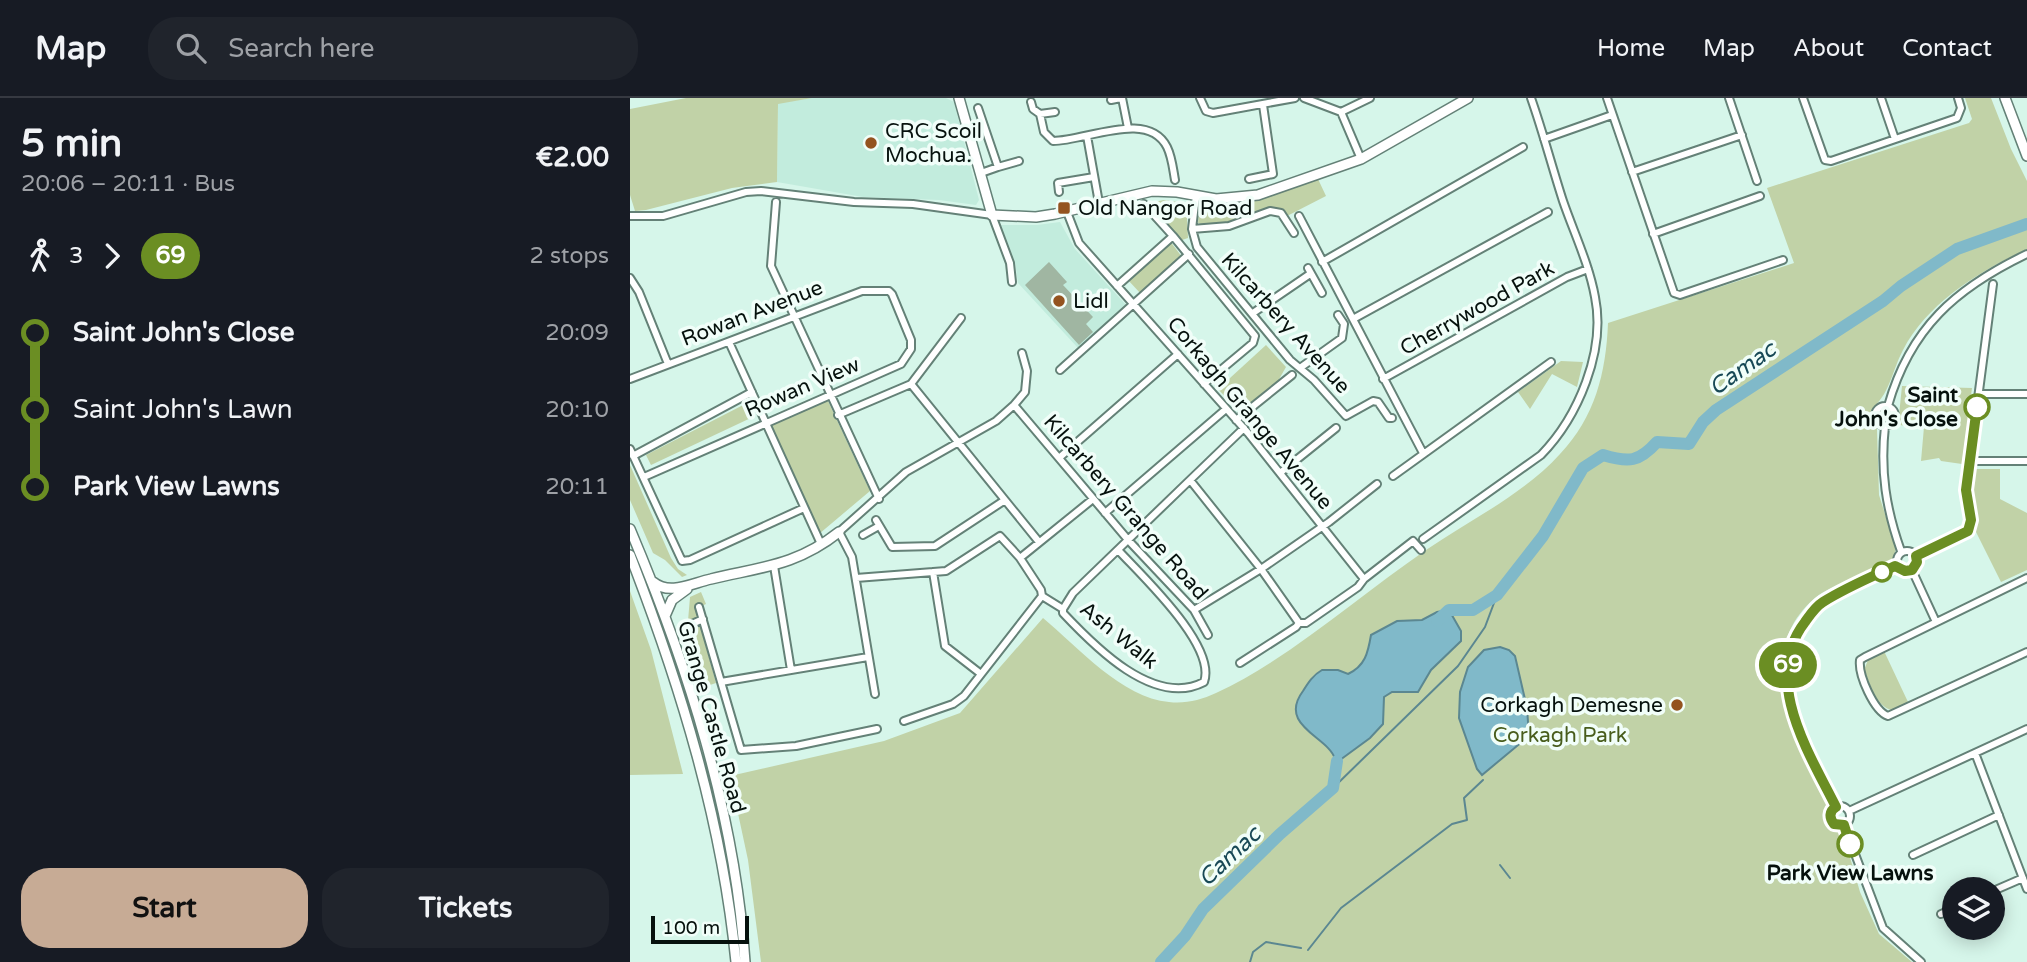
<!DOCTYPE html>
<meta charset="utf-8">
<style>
body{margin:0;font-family:"Varela Round",sans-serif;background:#20242c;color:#f1f3f6;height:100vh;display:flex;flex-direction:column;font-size:26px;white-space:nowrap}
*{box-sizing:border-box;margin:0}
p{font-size:23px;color:#9ea1a6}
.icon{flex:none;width:38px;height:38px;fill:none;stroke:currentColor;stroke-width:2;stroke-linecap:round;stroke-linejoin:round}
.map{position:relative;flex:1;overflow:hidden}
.details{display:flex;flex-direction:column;background:#171b24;width:630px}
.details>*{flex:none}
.badge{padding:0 14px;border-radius:23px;font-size:24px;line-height:46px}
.fabs{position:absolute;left:1312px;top:779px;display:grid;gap:14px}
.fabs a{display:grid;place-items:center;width:63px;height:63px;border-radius:50%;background:#171b24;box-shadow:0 4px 18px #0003;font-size:35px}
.scale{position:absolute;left:21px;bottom:18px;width:98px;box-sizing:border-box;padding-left:7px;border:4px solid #06110d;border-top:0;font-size:19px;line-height:24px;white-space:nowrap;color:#06110d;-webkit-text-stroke:5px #f1fef9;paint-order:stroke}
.map>.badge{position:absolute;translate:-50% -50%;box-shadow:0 0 0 4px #fff}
.legs{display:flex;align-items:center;gap:10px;height:77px;padding:0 21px;font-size:23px}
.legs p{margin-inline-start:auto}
.headline{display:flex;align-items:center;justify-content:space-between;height:119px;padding:0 21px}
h1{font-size:38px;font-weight:800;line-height:52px}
.button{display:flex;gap:14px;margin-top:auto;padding:14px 21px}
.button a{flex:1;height:80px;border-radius:28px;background:#c7ab95;color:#111;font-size:28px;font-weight:800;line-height:80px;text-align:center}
.button a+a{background:#20242c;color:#f1f3f6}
ul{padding:0 21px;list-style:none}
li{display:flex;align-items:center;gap:24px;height:77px;font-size:26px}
li i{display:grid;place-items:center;width:10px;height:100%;margin:0 9px;background:currentColor}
li i::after{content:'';width:18px;height:18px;margin:-9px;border:5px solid;border-radius:50%;background:#171b24}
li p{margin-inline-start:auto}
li:first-child i{background:linear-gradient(#0000 50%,currentColor 0)}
li:last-child i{background:linear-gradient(currentColor 50%,#0000 0)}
header{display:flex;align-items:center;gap:42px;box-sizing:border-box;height:98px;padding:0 35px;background:#171b24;border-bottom:2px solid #363941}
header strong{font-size:33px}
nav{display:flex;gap:38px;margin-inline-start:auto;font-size:24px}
.search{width:490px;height:63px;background:#20242c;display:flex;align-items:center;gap:18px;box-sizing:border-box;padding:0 24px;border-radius:28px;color:#9ea1a6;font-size:26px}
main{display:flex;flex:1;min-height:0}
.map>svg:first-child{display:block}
.built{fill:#c2ecdd}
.green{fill:#c1d2a7}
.water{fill:#80b9c9;stroke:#5b8791;stroke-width:2}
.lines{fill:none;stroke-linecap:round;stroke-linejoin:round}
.stream{stroke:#5b8791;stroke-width:2}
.river{stroke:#80b9c9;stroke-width:12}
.building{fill:#a0b6a2}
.street-casing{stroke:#648177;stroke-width:10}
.secondary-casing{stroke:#648177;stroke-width:12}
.street{stroke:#fff;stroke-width:6}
.secondary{stroke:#fff;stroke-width:9}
.line-1-casing{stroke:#fff;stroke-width:16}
.line-1{stroke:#6b8e23;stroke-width:10}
.poi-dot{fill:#94531f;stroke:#f1fef9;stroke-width:2.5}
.stop-1-dot{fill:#fff;stroke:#6b8e23;stroke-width:3.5}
.labels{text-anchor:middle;stroke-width:7;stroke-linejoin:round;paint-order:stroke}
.poi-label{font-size:21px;fill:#06110d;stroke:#f1fef9;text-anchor:start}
.street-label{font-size:21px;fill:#06110d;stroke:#f1fef9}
.stop-label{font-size:21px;font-weight:bold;fill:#06110d;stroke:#f1fef9;text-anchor:end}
.park-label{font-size:21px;fill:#485d1c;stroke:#f1fef9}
.water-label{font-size:23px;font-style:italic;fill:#184956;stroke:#f1fef9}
</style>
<header>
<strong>Map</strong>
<div class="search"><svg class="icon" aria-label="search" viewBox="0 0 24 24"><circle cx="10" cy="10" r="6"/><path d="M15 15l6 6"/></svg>Search here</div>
<nav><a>Home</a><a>Map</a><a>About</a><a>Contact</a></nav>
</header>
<main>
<section class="details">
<div class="headline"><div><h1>5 min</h1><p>20:06 – 20:11 · Bus</p></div><b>€2.00</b></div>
<div class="legs"><svg class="icon" aria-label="walk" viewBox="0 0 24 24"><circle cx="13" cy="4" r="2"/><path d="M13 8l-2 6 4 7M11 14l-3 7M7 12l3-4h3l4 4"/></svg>3<svg class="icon" aria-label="forward" viewBox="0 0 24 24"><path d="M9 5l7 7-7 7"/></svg><b class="badge" style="background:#6b8e23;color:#fff">69</b><p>2 stops</p></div>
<ul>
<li><i style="color:#6b8e23"></i><b>Saint John's Close</b><p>20:09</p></li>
<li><i style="color:#6b8e23"></i><span>Saint John's Lawn</span><p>20:10</p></li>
<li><i style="color:#6b8e23"></i><b>Park View Lawns</b><p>20:11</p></li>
</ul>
<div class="button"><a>Start</a><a>Tickets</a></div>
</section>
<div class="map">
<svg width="1397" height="864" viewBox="0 0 1397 864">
<rect width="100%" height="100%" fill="#d6f6ea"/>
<path class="built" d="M182,0H316L324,4L349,102L346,107L309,102L233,99L147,84L148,5Z
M430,124L445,151L497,208L448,250L388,185L385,164L371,127H407Z"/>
<path class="green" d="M56,0H182L148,6L147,84L102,90L16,112L5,113L0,97V11Z
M1335,0H1361L1381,51L1397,83V151C1350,173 1298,204 1273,252C1262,273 1261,292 1244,309L1247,332L1249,397L1266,451L1262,463C1243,472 1199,488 1185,500C1119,556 1168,645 1202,704L1196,713L1199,724L1213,735L1230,794L1249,836L1282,864H131L118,762L100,678L254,643L330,615L413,520C448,549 492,600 539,604C555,606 571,602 586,595C658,562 730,497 796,452C840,422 894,396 930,356C965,319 976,275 978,225L1164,165L1137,90L1339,25L1342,21Z
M688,81L696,98L657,118L652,111C625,110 594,135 568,125L570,102L613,104Z
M534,102L555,105L554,118L557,119L558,140L552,142L531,119L530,114L533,112L530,105L525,109L518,105Z
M540,143L552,159L511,196L498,182Z
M636,247L656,269L648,283L620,305L622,307L611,316L588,291Z
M931,263L953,264L947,289L922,276L900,311L888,294Z
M1272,288L1342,290L1332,366L1311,363L1309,360L1291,363L1294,329L1268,327Z
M195,301L198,303L240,393L189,436L140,325Z
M119,304L125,318L21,367L16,357Z
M0,367L41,460L48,471L57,477L52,479L35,462L23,455L0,402Z
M1343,371H1370V401L1397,415V472L1371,484L1345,432L1347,425L1341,400Z
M0,493L21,552L53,676L0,677Z
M71,494L76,506L67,510L68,518L63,528L70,527L86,585L74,589L53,532L58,523L60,499Z
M1254,553L1278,604L1262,612C1246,609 1240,585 1234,572L1238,562Z"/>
<path class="water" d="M819,512L831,533V543L801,572L788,594H762L754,599L753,626L740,640L710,662L707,676L703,678C704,672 707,667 705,661C699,639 647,628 673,593C678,585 683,577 692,572H708L718,576C735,568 738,555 741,537L767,523L792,522L807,514Z
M870,549L879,552L885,558L897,610L899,638L852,677L847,671L829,620L830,594L838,569L854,552Z"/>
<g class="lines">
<path class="stream" d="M703,690L828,568L855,529L867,497
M870,767L880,780
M678,852L711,810L822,726L837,722L834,700L853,682
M620,864L623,854L636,844L671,850"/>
<path class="river" d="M807,523L819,512H843L867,497L913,438L953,370L973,357C999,365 1009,364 1027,344L1059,346L1073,324L1086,312L1253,203L1271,188L1327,151L1397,126
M531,864L555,838L573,811L650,736L703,690L707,663"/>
</g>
<path class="building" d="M419,164L437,184L433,187L463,219L456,226L463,234L449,247L395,187Z"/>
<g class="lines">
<g class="street-casing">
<path id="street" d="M492,0L498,30
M570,0L576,13L583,15L665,0
M674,0L711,14L731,61
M977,0L1044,195L1050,197L1153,162
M1099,0L1127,83
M1173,0L1195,62L1201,63L1327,20L1331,10L1328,0
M1251,0L1265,41
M481,2L491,0
M401,4L403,11L410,16L425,14
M348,10L368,69L351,75
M711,14L740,0
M410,16L414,34L423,43C456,43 518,11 537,49C542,59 543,71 545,82
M457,38L469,105
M914,41L982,17
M368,69L389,63
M1002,74L1112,37
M619,81L643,76L633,7
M429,94L428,85L464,79
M566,98L562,131L567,149L660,262L684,282L716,318L743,303L748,304L759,320H762
M146,104L141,168L249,401
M437,114L449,145L618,335L734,481L783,443L791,452
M0,118H33L116,94L131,93L224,104L283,106L362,117L380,165L382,184
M669,118L793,355
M562,131L599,128L640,113L651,115L664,135
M1023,136L1130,98
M543,138L625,238L623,245L574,286
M692,164L893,49
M678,170L692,195
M0,180L9,194L38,266
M487,188L543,138L514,106
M623,215L680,176
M723,221L918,114
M99,244L191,446
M670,270L712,240L714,226L708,217
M430,272L559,156
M0,281L232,193H259L262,196L281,242V251L271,266L14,379
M753,281L937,179L958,171
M281,286L409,444
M1349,296H1397
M384,307L499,443L564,512L578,537
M1245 318a10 10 0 1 1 20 0a10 10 0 1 1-20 0Z
M1258,308C1280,230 1326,190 1397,156
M208,317L281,286L331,220
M606,322L662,277
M1255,328C1250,373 1256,411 1271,453
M614,330L560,382L631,471L699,424L747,386
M0,351L52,463L60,462L174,410
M3,358L122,294
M429,360L548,256
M1340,363H1397
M650,375L706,330
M763,378L921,264
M475,415L596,311
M246,422L262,449L305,448L375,402
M233,437L249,428
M793,441L911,357C948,319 976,253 965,199C959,166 944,135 933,103C922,69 913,34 901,0
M1267 463a10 10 0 1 1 20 0a10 10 0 1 1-20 0Z
M1286,458L1338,433L1341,428L1336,392L1363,186
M390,460L463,401
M144,468L161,572
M1282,472L1306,524
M303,474L315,548L351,576
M226,480L316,473L370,438L390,460L411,492L412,498
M1397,480L1235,559L1230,562C1228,577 1244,613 1258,618L1397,554
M412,498L433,511
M69,509L111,652L166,648L247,631
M433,511V515C464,548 524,610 574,584C587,548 512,478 489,453
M433,511L443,495L560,382
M564,512L631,471L669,525
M62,526L73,521
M610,565L666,529L669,525H676L728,489L734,481
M91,584L238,559
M245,596L222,459L209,434L276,374L366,323L384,307L395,294L397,273L392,255
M274,623L323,606L334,598L412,498
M1345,655L1397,791
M1206,708C1176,651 1123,559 1190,506C1211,490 1242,477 1267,467
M1200 718a10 10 0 1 1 20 0a10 10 0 1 1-20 0Z
M1219,713L1397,631
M1214,727L1253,830L1291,864
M1283,757L1369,717
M1363,793L1393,780
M1311,816L1325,810"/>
</g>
<g class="secondary-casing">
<path id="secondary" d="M329,0L362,117L406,119L425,116L522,93L547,94L586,101L628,97L731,61L838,0
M1375,0L1397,58
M0,431C58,568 105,715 115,864
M0,457C51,589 92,723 106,864
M23,484C40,498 62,485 81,481C131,469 166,468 209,434
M35,518L42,502L57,491"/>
</g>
<use href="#street" class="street"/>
<use href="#secondary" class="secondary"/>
</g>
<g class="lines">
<g class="line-1-casing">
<path id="line-1" d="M1220,746L1214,727L1204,726C1199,720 1199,713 1206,709C1179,655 1131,581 1175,524C1180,517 1185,509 1193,504C1215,490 1241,479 1265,468L1275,473L1282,472L1287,464L1286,458L1338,433L1341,422L1336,392L1347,309"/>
</g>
<use href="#line-1" class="line-1"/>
</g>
<g class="poi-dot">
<circle cx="241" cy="45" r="7"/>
<rect x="427" y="103" width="14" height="14" rx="3.5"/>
<circle cx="429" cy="203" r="7"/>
<circle cx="1047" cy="607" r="7"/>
</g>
<g class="stop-1-dot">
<circle cx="1347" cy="309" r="12"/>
<circle cx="1252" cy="474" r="9"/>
<circle cx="1220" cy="746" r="12"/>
</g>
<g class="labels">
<g class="poi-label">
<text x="255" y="40">CRC Scoil<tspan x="255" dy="24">Mochua.</tspan></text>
<text x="448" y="117">Old Nangor Road</text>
<text x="443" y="210">Lidl</text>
<text x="1033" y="614" text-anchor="end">Corkagh Demesne</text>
</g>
<g class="street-label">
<text transform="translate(847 210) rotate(-29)" y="7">Cherrywood Park</text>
<text transform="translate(122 215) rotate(-21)" y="7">Rowan Avenue</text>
<text transform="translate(656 225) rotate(48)" y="7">Kilcarbery Avenue</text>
<text transform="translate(172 289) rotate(-23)" y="7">Rowan View</text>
<text transform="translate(620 315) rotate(50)" y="7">Corkagh Grange Avenue</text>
<text transform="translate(496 409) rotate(49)" y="7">Kilcarbery Grange Road</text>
<text transform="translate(489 537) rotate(39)" y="7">Ash Walk</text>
<text transform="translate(82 619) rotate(74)" y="7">Grange Castle Road</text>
</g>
<g class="stop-label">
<text x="1328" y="304">Saint<tspan x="1328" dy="24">John's Close</tspan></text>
<text x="1220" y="782" text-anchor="middle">Park View Lawns</text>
</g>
<g class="park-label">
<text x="930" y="644">Corkagh Park</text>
</g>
<g class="water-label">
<text transform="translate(1112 270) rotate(-35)" y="8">Camac</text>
<text transform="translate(599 758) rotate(-43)" y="8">Camac</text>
</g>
</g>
</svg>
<div class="fabs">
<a><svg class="icon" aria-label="layers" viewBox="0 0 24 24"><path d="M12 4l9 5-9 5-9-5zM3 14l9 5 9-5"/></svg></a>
</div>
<div class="scale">100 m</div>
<b class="badge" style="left:1158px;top:567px;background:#6b8e23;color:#fff">69</b>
</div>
</main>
